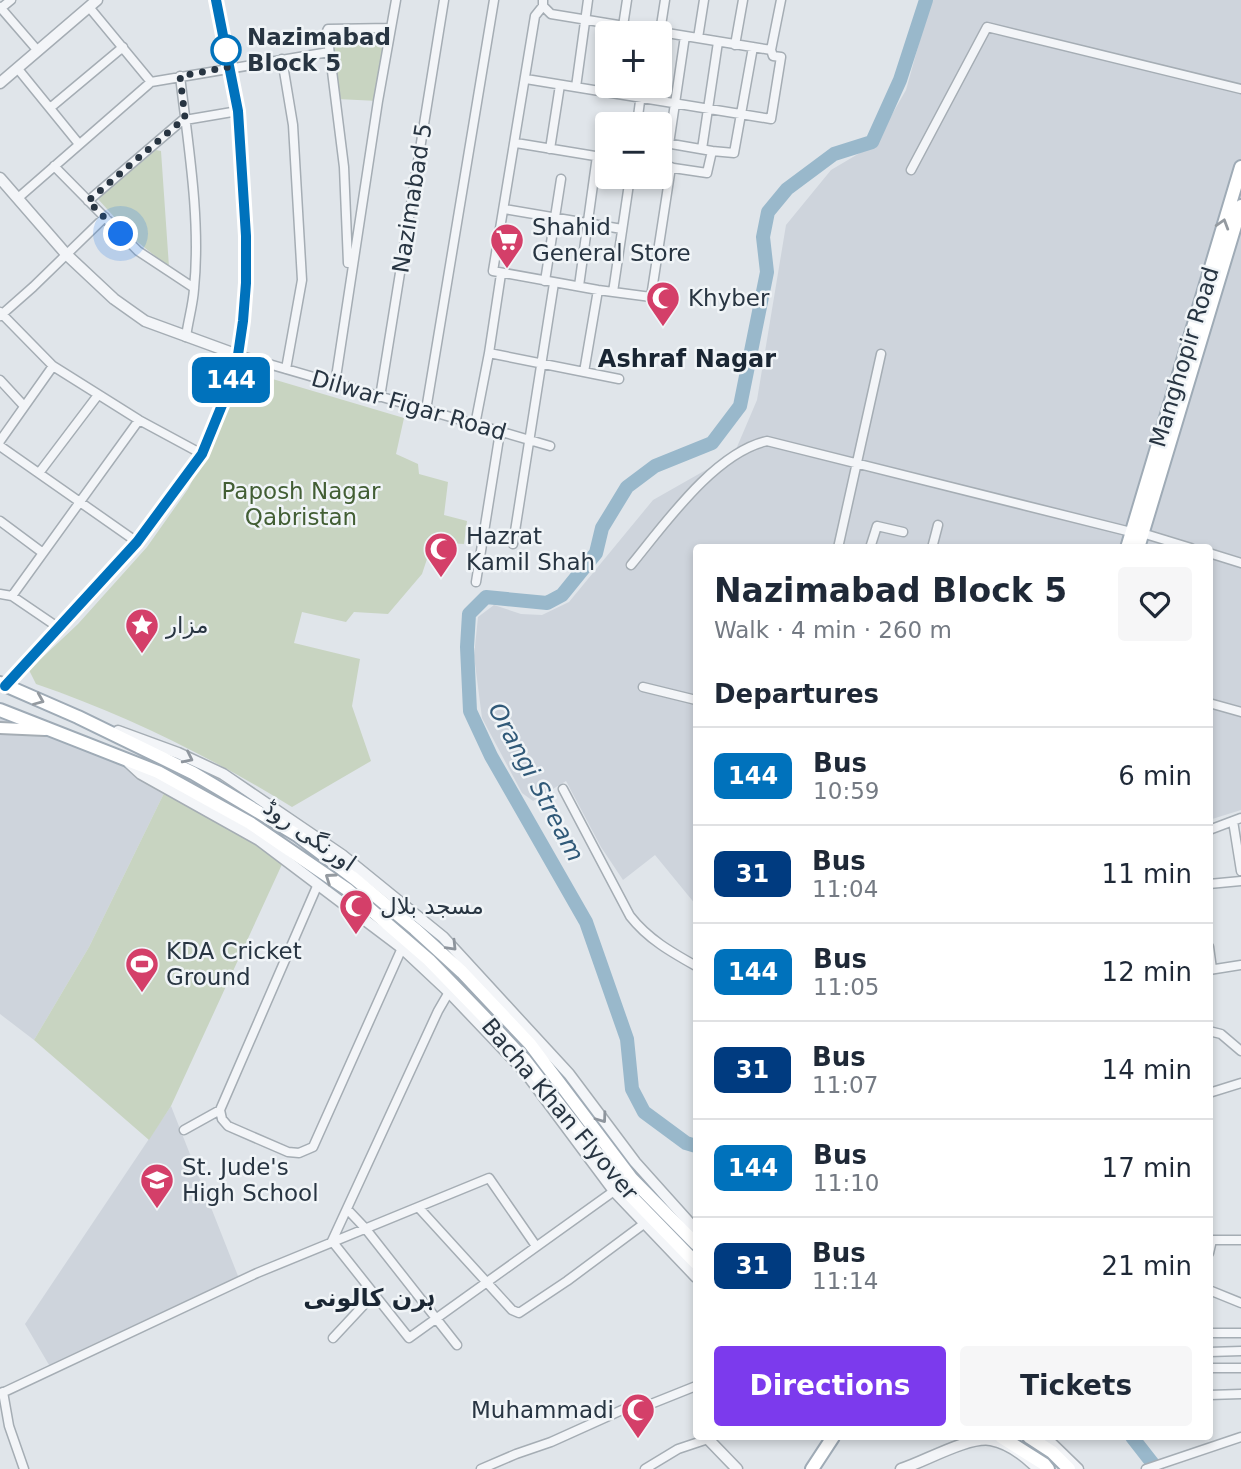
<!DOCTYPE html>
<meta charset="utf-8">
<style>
body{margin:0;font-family:"DejaVu Sans","Noto Sans Arabic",sans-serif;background:#f6f6f7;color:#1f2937;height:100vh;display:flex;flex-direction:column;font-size:26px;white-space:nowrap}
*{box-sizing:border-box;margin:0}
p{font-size:23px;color:#747a83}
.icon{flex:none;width:38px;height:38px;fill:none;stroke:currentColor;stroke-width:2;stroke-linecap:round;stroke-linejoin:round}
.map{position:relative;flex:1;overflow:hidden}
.panel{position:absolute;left:693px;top:544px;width:520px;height:896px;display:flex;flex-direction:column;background:#fff;border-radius:7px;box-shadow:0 4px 10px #0003}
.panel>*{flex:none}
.badge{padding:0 14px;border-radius:10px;font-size:24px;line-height:46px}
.fabs{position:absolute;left:595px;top:21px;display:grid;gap:14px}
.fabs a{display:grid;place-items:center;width:77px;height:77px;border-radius:7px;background:#fff;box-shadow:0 4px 10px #0003;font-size:35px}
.you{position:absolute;width:35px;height:35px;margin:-18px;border:5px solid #fff;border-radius:50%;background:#1a73e8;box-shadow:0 0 0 10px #1a73e833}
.map>.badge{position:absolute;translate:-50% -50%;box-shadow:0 0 0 4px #fff}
h2{padding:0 21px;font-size:26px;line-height:63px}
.round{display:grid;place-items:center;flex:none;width:74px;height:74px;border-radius:7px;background:#f6f6f7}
.summary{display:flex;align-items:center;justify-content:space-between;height:119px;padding:0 21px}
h1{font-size:33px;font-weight:700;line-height:52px}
.primary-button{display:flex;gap:14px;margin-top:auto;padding:14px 21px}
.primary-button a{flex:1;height:80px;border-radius:7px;background:#7c3aed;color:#fff;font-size:28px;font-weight:700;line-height:80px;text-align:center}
.primary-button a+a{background:#f6f6f7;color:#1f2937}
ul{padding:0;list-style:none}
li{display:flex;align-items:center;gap:21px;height:98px;padding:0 21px;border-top:2px solid #e0e1e3}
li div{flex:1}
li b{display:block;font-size:26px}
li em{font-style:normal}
li .badge{min-width:77px;font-weight:700;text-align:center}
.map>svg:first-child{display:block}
.built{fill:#ced4dc}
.green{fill:#c8d4c1}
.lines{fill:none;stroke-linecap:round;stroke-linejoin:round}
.river{stroke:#99b8cb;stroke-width:14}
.minor-casing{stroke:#a5adb4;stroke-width:11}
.tertiary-casing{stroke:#a5adb4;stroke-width:13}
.secondary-casing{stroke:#a5adb4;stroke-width:14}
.primary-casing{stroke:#9fabb6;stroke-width:16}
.minor{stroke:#f3f5f8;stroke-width:8}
.tertiary{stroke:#f3f5f8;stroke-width:10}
.secondary{stroke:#fff;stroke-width:10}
.primary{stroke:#fff;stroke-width:12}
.oneway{stroke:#949aa0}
.oneway2{stroke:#8e959d}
.line-casing{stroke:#fff;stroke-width:16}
.line{stroke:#0072bc;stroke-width:10}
.walk{stroke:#283542;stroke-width:7;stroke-dasharray:0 12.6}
.stop-dot{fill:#fff;stroke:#0072bc;stroke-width:3.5}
.labels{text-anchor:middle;stroke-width:5;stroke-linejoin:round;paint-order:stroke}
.stop-label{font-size:23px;font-weight:bold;fill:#283542;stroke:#f0f4f7;text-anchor:start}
.street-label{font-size:23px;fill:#283542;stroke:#f0f4f7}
.poi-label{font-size:23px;fill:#283542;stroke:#f0f4f7;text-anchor:start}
.park-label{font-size:23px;fill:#425e34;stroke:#f0f4f7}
.neighbourhood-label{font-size:24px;font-weight:bold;fill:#1a2633;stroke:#f0f4f7}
.water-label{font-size:24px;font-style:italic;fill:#305978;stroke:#f0f4f7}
</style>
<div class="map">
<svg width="1241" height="1469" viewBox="0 0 1241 1469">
<rect width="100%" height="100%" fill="#e0e5ea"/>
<path class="built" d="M931,0H1241V810L1209,820V548H696V905L655,855L623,880L601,847L566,781L533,801L522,793L482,718L474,656L478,617L494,605L521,614L542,615L569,602L653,500L734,454L757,400L786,225L831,170L875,144L906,90Z
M4,716L40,721L168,785L89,947L34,1040L0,1014V719Z
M171,1106L240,1281L52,1370L25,1324Z"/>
<path class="green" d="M391,28L378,101L337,99L328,29Z
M156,150L161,151L169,267L135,240L98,199Z
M242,370L404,418L396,454L418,464L419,474L448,482L444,515L467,521L464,544L447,543L445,554L430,550L422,574L388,614L354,612L346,622L302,612L294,643L360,659L352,706L371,761L292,807C211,757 126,715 36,684L29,670L78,624L147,547L188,489L215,437Z
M168,785L284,860L171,1106L149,1140L34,1040L89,947Z"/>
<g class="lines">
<path class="river" d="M696,1146L686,1143L644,1112L632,1089L627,1039L586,922L491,756L470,711L467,647L469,614L486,597L547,603L562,595L596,553L602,528L627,487L655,466L712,443L740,406L767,272L763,237L768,212L787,189L834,154L872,142L900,80L926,0
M1132,1437L1157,1469"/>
<g class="minor-casing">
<path id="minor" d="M543,6L535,16L493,271L598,290L651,297L671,167
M0,7L38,51
M89,7L151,82L329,52
M0,9L11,0
M623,26L627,0
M660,32L665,0
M698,38L704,0
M735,45L743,0
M771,50L781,0
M282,59L293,125L302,280L286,369
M18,69L79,144
M180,76C188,144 201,220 194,289C193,305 188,321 186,337
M526,79L771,119L781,57L773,56L771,50L551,14L543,6V0
M576,87L588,0
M50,108L123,47
M185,120L238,111
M637,124L642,86
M660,142L712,151L707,173L660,166
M516,143L607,158
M669,144L685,36
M550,149L560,85
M702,149L718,42
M712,151L734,153L753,47
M54,166L138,251L194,288
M911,170L987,27L1241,89
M18,198L151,82
M88,201L185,118
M504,209L622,229
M348,263L344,167L327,31L328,29L391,28
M545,281L561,179
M579,286L597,156
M613,292L630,177
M0,312L53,366L139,420L202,454
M0,316L33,287L105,217
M489,353L619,379
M238,355L550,446
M584,372L598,290
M0,380L24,406
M335,384L378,101L396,0
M380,397L444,0
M426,410L494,0
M475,425L489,353L501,274
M0,441L53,366
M0,446L137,542
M39,473L98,395
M0,521L43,553
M1142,533L1191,548
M513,544L554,283
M838,548L881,354
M870,548L877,526L903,532
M932,548L938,525
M1209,553L1241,563
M631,565C664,525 714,453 767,441L1131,532
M476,582L500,432
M0,594L12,596L59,628
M12,596L139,420
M643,687L696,700
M1209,703L1241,712
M563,789L630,916C648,939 671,952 696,966
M1233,821L1241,871
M1209,830L1241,818
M318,884L220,1110L222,1119L228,1126L288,1152L299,1153L313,1147L402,948
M1209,884L1241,881
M1209,947L1212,969
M1209,970L1241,965
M1209,1031L1221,1034L1241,1051
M1209,1093L1241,1083
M184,1130L220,1110
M419,1208L512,1310L519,1313L567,1281L645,1223
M347,1209L365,1228L457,1345
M1209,1240H1241
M332,1241L409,1338L614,1191
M332,1241L438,1011L449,992
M1209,1253L1212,1240
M1209,1290L1241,1303
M1209,1333H1241
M333,1338L374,1294
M1209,1352L1241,1351
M1209,1368H1241
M3,1392L9,1426L24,1469
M0,1394L257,1273L489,1178L536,1246
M1209,1395L1241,1394
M481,1469L516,1454L551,1442L622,1410L646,1406L696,1386
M645,1469L678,1449L708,1439
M1146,1469L1241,1437"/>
</g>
<g class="tertiary-casing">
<path id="tertiary" d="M0,83L97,0
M0,178L66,254L114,299L145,321L238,355
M118,731L178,753L223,774L342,855L443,937L569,1074L635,1162L696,1230
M129,763L141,774L259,840L402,948L449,992L526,1073L614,1191L696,1277
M710,1437L708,1439L737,1469
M1045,1437L1078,1469
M901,1469C924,1462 968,1436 991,1440C1008,1443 1026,1457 1038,1469"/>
</g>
<g class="secondary-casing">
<path id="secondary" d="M5,686L137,542L202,454L229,388L238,355L243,321L246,283V236L238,111L216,0
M0,728L45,730"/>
</g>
<g class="primary-casing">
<path id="primary" d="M1127,548L1241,167
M1138,548L1241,206
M0,683L78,717L193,773L297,835L355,879L415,929L462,972L530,1044L632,1179L696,1244
M0,710L158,772L250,823L348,890L429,960L493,1026L524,1059L626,1191L696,1263
M1001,1437L1044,1464L1048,1469
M1029,1437L1052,1452L1069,1469
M812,1469L833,1437"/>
</g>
<use href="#minor" class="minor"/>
<use href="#tertiary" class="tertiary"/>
<use href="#secondary" class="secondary"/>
<use href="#primary" class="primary"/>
</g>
<defs><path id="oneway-chevron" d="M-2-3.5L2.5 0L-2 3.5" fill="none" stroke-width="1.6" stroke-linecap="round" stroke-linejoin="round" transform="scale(1.75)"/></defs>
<g class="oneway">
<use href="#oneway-chevron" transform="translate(1223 224) rotate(-73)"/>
<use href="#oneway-chevron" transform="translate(39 700) rotate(23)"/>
<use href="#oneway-chevron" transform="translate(330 878) rotate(-145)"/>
</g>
<g class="oneway2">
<use href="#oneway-chevron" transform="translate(188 758) rotate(26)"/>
<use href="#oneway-chevron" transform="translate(452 946) rotate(46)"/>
<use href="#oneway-chevron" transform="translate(602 1118) rotate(54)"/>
</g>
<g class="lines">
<g class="line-casing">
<path id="line" d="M5,686L137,542L202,454L229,388L238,355L243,321L246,283V236L238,111L216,0"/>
</g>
<use href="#line" class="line"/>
<path class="walk" d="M121,234L88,201L185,118L180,76L229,67L226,50"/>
</g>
<defs>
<g id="supermarket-pin" transform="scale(1.75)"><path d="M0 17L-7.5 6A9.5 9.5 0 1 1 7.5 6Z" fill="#d43f69" stroke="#f0f4f7"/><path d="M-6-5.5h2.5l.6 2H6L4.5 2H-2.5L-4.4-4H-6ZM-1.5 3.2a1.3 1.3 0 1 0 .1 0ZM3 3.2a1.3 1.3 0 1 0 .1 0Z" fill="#fff"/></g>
<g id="mosque-pin" transform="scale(1.75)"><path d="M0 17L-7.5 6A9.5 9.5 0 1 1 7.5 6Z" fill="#d43f69" stroke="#f0f4f7"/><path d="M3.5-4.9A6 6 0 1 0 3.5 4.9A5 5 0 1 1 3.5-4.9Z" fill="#fff"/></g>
<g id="sight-pin" transform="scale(1.75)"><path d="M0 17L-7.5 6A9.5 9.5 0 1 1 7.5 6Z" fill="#d43f69" stroke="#f0f4f7"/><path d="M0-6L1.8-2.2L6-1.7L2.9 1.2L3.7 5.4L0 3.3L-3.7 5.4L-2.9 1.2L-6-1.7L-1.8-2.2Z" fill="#fff"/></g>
<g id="stadium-pin" transform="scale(1.75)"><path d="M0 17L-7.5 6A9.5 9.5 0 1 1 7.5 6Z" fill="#d43f69" stroke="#f0f4f7"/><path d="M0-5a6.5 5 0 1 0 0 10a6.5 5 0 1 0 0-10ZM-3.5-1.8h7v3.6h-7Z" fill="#fff"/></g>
<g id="school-pin" transform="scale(1.75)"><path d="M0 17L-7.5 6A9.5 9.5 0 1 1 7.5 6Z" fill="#d43f69" stroke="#f0f4f7"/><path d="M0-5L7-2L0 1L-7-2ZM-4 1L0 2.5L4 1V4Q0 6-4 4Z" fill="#fff"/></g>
</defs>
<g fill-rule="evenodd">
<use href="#supermarket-pin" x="507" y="240"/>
<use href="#mosque-pin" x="663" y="298"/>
<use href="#mosque-pin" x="441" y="549"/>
<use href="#sight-pin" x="142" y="625"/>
<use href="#mosque-pin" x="356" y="906"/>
<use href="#stadium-pin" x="142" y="964"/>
<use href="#school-pin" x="157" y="1180"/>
<use href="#mosque-pin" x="638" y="1410"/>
</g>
<circle class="stop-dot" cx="226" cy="50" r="14"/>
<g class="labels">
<g class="stop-label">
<text x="247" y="45">Nazimabad<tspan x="247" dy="26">Block 5</tspan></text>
</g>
<g class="street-label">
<text transform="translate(412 198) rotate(-81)" y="8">Nazimabad 5</text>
<text transform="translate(1184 357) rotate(-73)" y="8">Manghopir Road</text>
<text transform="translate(409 405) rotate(16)" y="8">Dilwar Figar Road</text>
<text transform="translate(310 835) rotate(35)" y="8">اورنگی روڈ</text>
<text transform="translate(560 1109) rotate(50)" y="8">Bacha Khan Flyover</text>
</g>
<g class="poi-label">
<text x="532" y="235">Shahid<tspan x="532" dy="26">General Store</tspan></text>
<text x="688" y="306">Khyber</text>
<text x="466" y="544">Hazrat<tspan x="466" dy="26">Kamil Shah</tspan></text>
<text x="166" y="633">مزار</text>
<text x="380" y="914">مسجد بلال</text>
<text x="166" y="959">KDA Cricket<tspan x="166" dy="26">Ground</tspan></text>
<text x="182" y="1175">St. Jude's<tspan x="182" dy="26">High School</tspan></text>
<text x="614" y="1418" text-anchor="end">Muhammadi</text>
</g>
<g class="park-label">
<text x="301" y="499">Paposh Nagar<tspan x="301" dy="26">Qabristan</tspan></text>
</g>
<g class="neighbourhood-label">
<text x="687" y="367">Ashraf Nagar</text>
<text x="369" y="1306">ہرن کالونی</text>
</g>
<g class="water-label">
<text transform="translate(536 782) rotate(62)" y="8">Orangi Stream</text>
</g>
</g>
</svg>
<div class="fabs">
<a>+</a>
<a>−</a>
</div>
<div class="you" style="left:121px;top:234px"></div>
<b class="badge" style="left:231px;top:380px;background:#0072bc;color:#fff">144</b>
<section class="panel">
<div class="summary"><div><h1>Nazimabad Block 5</h1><p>Walk · 4 min · 260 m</p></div><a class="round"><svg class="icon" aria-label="heart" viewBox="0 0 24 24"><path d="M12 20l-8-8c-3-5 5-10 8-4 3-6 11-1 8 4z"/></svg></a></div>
<h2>Departures</h2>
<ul>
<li><span class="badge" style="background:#0072bc;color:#fff">144</span><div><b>Bus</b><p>10:59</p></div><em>6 min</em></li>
<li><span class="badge" style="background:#003b80;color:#fff">31</span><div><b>Bus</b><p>11:04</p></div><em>11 min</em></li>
<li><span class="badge" style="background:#0072bc;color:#fff">144</span><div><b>Bus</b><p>11:05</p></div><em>12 min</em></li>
<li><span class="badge" style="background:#003b80;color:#fff">31</span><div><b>Bus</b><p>11:07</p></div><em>14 min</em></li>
<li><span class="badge" style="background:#0072bc;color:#fff">144</span><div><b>Bus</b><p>11:10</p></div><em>17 min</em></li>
<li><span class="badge" style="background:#003b80;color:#fff">31</span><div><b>Bus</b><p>11:14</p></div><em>21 min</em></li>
</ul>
<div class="primary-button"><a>Directions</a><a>Tickets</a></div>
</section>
</div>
